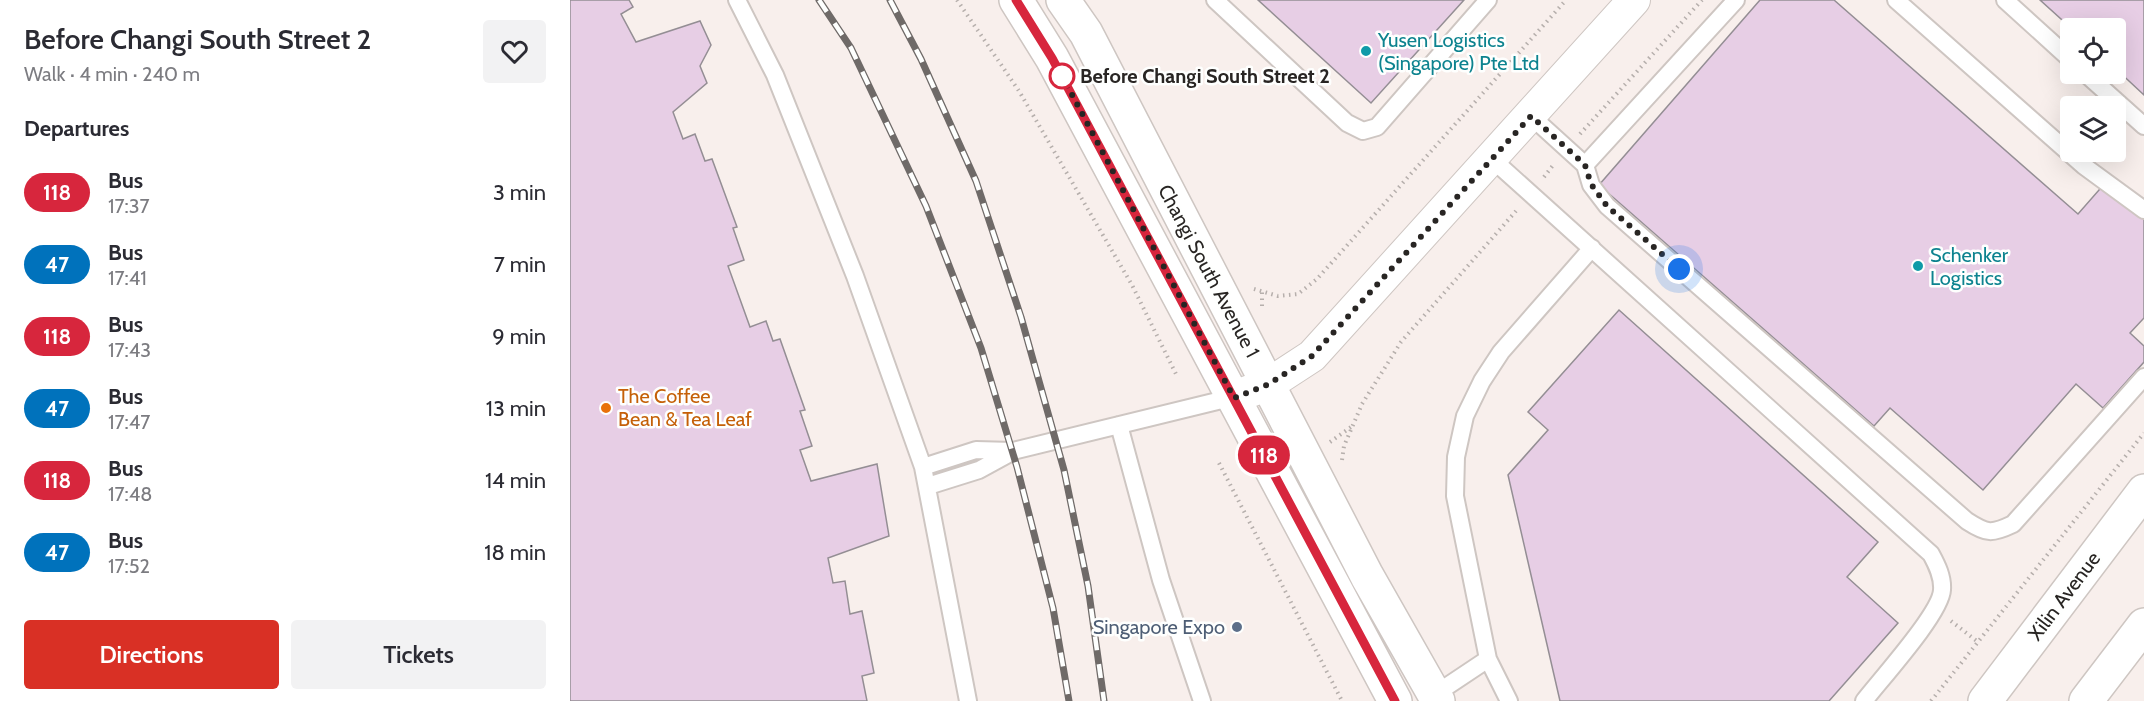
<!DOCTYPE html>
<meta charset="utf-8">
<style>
body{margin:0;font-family:Cabin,sans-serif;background:#f2f2f3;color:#2b2b33;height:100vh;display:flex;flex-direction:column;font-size:22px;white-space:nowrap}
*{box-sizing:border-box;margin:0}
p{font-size:20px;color:#7c7c81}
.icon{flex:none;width:33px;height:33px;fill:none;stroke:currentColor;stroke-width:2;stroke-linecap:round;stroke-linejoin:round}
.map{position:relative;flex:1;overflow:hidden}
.sheet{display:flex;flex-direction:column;background:#fff;width:570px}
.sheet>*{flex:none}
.badge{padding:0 12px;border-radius:20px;font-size:21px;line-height:39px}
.buttons{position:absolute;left:1490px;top:18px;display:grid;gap:12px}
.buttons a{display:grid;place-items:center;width:66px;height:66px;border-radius:6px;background:#fff;box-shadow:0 6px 24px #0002;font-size:30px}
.you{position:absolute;width:30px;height:30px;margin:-15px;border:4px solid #fff;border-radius:50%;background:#1a73e8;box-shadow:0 0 0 9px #1a73e833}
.map>.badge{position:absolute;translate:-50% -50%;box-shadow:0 0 0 3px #fff}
h2{padding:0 24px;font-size:22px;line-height:54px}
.round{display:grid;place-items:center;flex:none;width:63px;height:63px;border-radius:6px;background:#f2f2f3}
.overview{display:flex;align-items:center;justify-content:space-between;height:102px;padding:0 24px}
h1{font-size:28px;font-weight:600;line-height:45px}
.action{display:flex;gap:12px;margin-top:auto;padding:12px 24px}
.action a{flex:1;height:69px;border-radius:6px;background:#d93025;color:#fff;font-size:24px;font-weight:600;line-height:69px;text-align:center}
.action a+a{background:#f2f2f3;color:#2b2b33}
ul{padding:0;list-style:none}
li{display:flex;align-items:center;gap:18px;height:72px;padding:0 24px}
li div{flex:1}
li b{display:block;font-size:22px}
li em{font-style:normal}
li .badge{min-width:66px;font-weight:700;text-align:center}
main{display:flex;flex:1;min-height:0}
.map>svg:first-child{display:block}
.building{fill:#e7cee5;stroke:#948e94;stroke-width:1.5}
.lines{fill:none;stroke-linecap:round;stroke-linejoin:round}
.service-casing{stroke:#cec6c2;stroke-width:20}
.minor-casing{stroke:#cec6c2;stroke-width:34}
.tertiary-casing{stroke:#cec6c2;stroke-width:36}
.primary-casing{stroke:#cec6c2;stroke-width:36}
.path{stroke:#b6afac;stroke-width:4;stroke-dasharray:1.5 4.5;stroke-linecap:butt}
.service{stroke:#fff;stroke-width:16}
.minor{stroke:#fff;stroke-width:32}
.tertiary{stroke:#fff;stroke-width:33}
.primary{stroke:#fff;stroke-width:33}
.rail-casing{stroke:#6f6a68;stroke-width:7}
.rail{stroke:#fefffe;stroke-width:4.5;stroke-dasharray:14;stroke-linecap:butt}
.line-casing{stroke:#fff;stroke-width:14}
.line{stroke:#d7263d;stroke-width:9}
.walk{stroke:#282523;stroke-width:6;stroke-dasharray:0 10.8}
.culture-dot{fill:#0f9aa8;stroke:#fefffe;stroke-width:2}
.stop-dot{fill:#fff;stroke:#d7263d;stroke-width:3}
.food-dot{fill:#e8710a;stroke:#fefffe;stroke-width:2}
.service-dot{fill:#5c6f8a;stroke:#fefffe;stroke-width:2}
.labels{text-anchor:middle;stroke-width:5;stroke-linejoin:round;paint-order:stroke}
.culture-label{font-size:20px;fill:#0d838f;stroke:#fefffe;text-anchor:start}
.stop-label{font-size:20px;font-weight:bold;fill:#282523;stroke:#fefffe;text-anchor:start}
.street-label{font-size:20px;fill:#282523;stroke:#fefffe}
.food-label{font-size:20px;fill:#c56008;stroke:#fefffe;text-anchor:start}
.service-label{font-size:20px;fill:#4e5e75;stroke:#fefffe;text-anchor:end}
</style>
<main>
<section class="sheet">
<div class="overview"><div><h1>Before Changi South Street 2</h1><p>Walk · 4 min · 240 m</p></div><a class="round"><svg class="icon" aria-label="heart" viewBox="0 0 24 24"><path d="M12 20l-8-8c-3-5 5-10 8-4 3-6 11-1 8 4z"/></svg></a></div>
<h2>Departures</h2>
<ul>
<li><span class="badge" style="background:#d7263d;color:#fff">118</span><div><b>Bus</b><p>17:37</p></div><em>3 min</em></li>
<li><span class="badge" style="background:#0072bc;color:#fff">47</span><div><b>Bus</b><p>17:41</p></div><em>7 min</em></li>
<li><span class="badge" style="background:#d7263d;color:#fff">118</span><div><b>Bus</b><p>17:43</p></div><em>9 min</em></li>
<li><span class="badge" style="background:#0072bc;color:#fff">47</span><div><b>Bus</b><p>17:47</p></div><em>13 min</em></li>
<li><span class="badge" style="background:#d7263d;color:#fff">118</span><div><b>Bus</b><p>17:48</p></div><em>14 min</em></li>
<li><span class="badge" style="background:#0072bc;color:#fff">47</span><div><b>Bus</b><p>17:52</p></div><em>18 min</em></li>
</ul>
<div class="action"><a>Directions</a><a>Tickets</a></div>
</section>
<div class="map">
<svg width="1574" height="701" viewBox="0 0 1574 701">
<rect width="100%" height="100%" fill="#f8efec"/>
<path class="building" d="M0,0H59L63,7L51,14L66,42L130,21L141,45L130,66L137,83L103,112L113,139L125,134L135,161L142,159L167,227L163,228L174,260L158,266L180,327L196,321L203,341L210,339L235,410L230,411L242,446L230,450L241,481L307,464L319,536L258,558L263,583L275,581L280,614L292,611L304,673L292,676L297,701H0Z
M688,0H894L801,103Z
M1190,0H1264L1508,214L1536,182L1574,215V318L1560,333L1574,346V362L1533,408L1506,384L1413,490L1320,408L1304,426L1029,185Z
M1470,0H1574V95L1545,68V28H1501Z
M1049,310L1308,542L1277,577L1328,623L1259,701H990L938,475L978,430L958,412Z"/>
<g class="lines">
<g class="service-casing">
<path id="service" d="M167,0L205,75L285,276L353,467L398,701
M645,0L777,123L793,131L807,127L918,0
M1326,0L1514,166L1574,210
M1435,0L1500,59
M1516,74L1574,126
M961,116L1015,165L1021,185L1037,206L1397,521C1417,534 1422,534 1443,524L1574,377
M922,159L1361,554C1367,565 1373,577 1372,590C1371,613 1311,679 1294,701
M1015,165L1166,0
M549,425L591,580L632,701
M353,467L406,450L443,451L664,397
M358,486L409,470L442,452
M861,697L918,659
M939,701L918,659L885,496L886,457L895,416L912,381L931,352L1022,248"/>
</g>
<g class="minor-casing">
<path id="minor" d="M664,397L699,384L742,356L1064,0"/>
</g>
<g class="tertiary-casing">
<path id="tertiary" d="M446,0L482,58L825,701
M493,0L516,33L797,576L868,701"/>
</g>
<g class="primary-casing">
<path id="primary" d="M1415,701L1574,491
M1516,701L1574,625"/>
</g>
<path class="path" d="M387,0L449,91L562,285L606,374
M1010,134L1132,0
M974,177L984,164
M684,289L708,296L728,294L747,279L996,0
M692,306V292
M760,442L781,427
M772,460L774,446L792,404L831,342L946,211
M649,463L772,701
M1381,621L1408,642
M1361,701L1574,433"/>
<use href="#service" class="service"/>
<use href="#minor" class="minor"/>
<use href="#tertiary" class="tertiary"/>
<use href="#primary" class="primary"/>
<g class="rail-casing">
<path id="rail" d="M249,0L281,48L356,206L411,348L447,467L483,608L499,701
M320,0L351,59L406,181L451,317L494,470L518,586L534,701"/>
</g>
<use href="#rail" class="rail"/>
</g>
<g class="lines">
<g class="line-casing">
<path id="line" d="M446,0L482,58L825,701"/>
</g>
<use href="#line" class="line"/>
<path class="walk" d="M492,76L664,398L699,384L742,356L961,116L1015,165L1021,184L1037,206L1109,269"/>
</g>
<g class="culture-dot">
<circle cx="796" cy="51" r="6"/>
<circle cx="1348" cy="266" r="6"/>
</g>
<circle class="stop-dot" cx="492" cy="76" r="12"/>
<circle class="food-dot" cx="36" cy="408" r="6"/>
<circle class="service-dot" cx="667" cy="627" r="6"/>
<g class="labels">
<g class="culture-label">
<text x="808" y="47">Yusen Logistics<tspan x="808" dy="23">(Singapore) Pte Ltd</tspan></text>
<text x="1360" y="262">Schenker<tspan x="1360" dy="23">Logistics</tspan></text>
</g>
<g class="stop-label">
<text x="510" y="83">Before Changi South Street 2</text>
</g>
<g class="street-label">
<text transform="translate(639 271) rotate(62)" y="7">Changi South Avenue 1</text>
<text transform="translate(1494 596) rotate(-53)" y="7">Xilin Avenue</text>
</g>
<g class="food-label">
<text x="48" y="403">The Coffee<tspan x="48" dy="23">Bean &amp; Tea Leaf</tspan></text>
</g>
<g class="service-label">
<text x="655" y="634">Singapore Expo</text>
</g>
</g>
</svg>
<div class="buttons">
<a><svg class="icon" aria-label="locate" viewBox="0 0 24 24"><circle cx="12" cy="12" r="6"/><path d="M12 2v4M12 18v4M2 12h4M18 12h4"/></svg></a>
<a><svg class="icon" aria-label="layers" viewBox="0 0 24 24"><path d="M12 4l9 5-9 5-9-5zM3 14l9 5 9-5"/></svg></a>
</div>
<div class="you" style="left:1109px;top:269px"></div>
<b class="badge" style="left:694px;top:455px;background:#d7263d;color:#fff">118</b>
</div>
</main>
